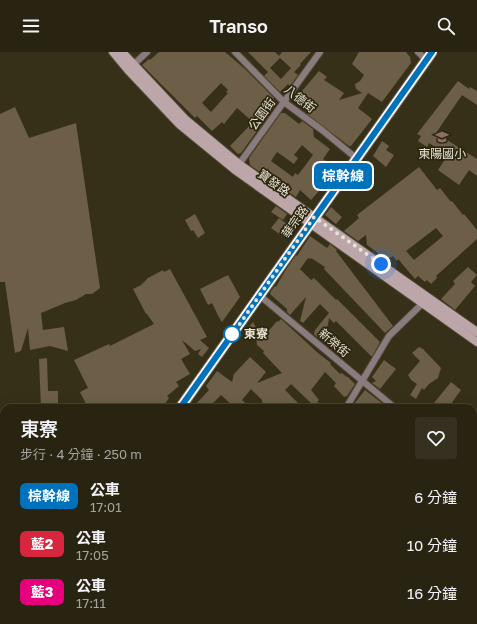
<!DOCTYPE html>
<html lang="zh-TW">
<meta charset="utf-8">
<style>
body{margin:0;font-family:"Golos Text","Noto Sans TC",sans-serif;background:#353020;color:#f1f3f6;height:100vh;display:flex;flex-direction:column;font-size:15px;white-space:nowrap}
*{box-sizing:border-box;margin:0}
p{font-size:13px;color:#a5a49f}
.icon{flex:none;width:22px;height:22px;fill:none;stroke:currentColor;stroke-width:2;stroke-linecap:round;stroke-linejoin:round}
.map{position:relative;flex:1;overflow:hidden}
.drawer{position:absolute;left:0px;top:352px;width:477px;height:220px;display:flex;flex-direction:column;background:#292412;border-radius:12px 12px 0 0;box-shadow:0 4px 16px #0002,0 0 0 1px #454132}
.drawer>*{flex:none}
.badge{padding:0 8px;border-radius:6px;font-size:14px;line-height:26px}
.you{position:absolute;width:20px;height:20px;margin:-10px;border:3px solid #fff;border-radius:50%;background:#1a73e8;box-shadow:0 0 0 6px #1a73e833}
.map>.badge{position:absolute;translate:-50% -50%;box-shadow:0 0 0 2px #fff}
.round{display:grid;place-items:center;flex:none;width:42px;height:42px;border-radius:4px;background:#353020}
.overview{display:flex;align-items:center;justify-content:space-between;height:68px;padding:0 20px}
h1{font-size:19px;font-weight:600;line-height:30px}
ul{padding:0;list-style:none}
li{display:flex;align-items:center;gap:12px;height:48px;padding:0 20px}
li div{flex:1}
li b{display:block;font-size:15px}
li em{font-style:normal}
li .badge{min-width:44px;font-weight:700;text-align:center}
header{display:flex;justify-content:space-between;align-items:center;height:52px;padding:0 20px;background:#292412;font-size:18px;font-weight:600}
.map>svg:first-child{display:block}
.building{fill:#6c5e47;fill-rule:evenodd}
.lines{fill:none;stroke-linecap:round;stroke-linejoin:round}
.minor-casing{stroke:#534d36;stroke-width:8}
.secondary-casing{stroke:#534d36;stroke-width:10}
.primary-casing{stroke:#534d36;stroke-width:12}
.minor{stroke:#897b7e;stroke-width:6}
.secondary{stroke:#bca6aa;stroke-width:8}
.primary{stroke:#e3c6cb;stroke-width:10}
.line-casing{stroke:#fff;stroke-width:9}
.line{stroke:#0072bc;stroke-width:6}
.walk{stroke:#e7e3d5;stroke-width:4;stroke-dasharray:0 7.2}
.stop-dot{fill:#fff;stroke:#0072bc;stroke-width:2}
.labels{text-anchor:middle;stroke-width:3.5;stroke-linejoin:round;paint-order:stroke}
.street-label{font-size:12px;fill:#e7e3d5;stroke:#2d260e}
.poi-label{font-size:12px;fill:#e7e3d5;stroke:#2d260e}
.stop-label{font-size:12px;font-weight:bold;fill:#e7e3d5;stroke:#2d260e;text-anchor:start}
</style>
<header><svg class="icon" aria-label="menu" viewBox="0 0 24 24"><path d="M4 6h16M4 12h16M4 18h16"/></svg>Transo<svg class="icon" aria-label="search" viewBox="0 0 24 24"><circle cx="10" cy="10" r="6"/><path d="M15 15l6 6"/></svg></header>
<div class="map">
<svg width="477" height="572" viewBox="0 0 477 572">
<rect width="100%" height="100%" fill="#373018"/>
<path class="building" d="M159,0H225L245,17L274,46L273,47L277,51L241,101L238,102L230,94L253,70L237,56L224,72L222,70L212,79L197,64L195,66L142,13L149,7L150,8ZM221,31L228,38L226,40L228,41L211,60L202,51Z
M248,0H275L279,4L282,0H311L300,12L301,13L294,20L298,23L290,34L288,32L280,40L264,24L268,20ZM280,6L291,16L281,27L270,16Z
M359,0H406L410,5L411,11L382,50L368,41L358,56L372,67L351,94H349L307,62L309,60L296,46L319,19L327,25L324,28L344,41L339,48L362,41L356,37L355,32L360,29L364,23L352,12Z
M458,29L469,37L470,35L477,39V53L462,43L436,81L477,107V124L469,118L459,133L438,118L448,103L429,91L427,95L418,89L421,84L417,82Z
M15,55L29,86L76,71L100,236L92,242H86L76,248L65,251L41,261L43,278L64,275L68,299L50,294L30,298L28,276L21,299L15,301L5,230H0V62Z
M281,61H285L299,72L302,69L313,77L314,85L330,97L323,107L335,115L324,131L325,132L311,148L300,138L296,145L285,138L289,131L278,133L250,113L249,106ZM302,93L313,103L298,123L295,121L293,125L271,109L277,100L294,112L298,106L294,103Z
M382,89L389,94L386,98L394,103L386,115L373,104Z
M419,115L437,138L440,136L451,150L452,149L463,163L464,162L477,178V187L436,224L437,226L431,232L427,228L425,230L418,224L415,227L398,207L397,209L393,204L388,207L383,203L381,205L377,202L378,201L367,193L366,183L358,189L344,179L359,166L357,163ZM436,176L443,184L414,208L406,199Z
M276,154L287,162L283,168L271,160Z
M331,155L342,165L336,172L325,163Z
M195,162L205,181L198,186L193,178L191,179L185,168Z
M279,166L292,176L285,186L271,176Z
M310,184L327,196L330,192L337,198L336,199L393,274L385,281L324,217L325,215L311,206L310,207L308,206L300,217L311,228L314,226L336,248L337,247L380,290L372,305L336,269L334,271L329,266L328,273L317,285L314,282L315,278L329,261L320,252L303,271L300,269L306,245L290,263L287,260V257L270,242L271,239L275,234L276,235L285,219L296,203L297,204Z
M468,215L477,223L471,230L475,234L455,258L441,247L455,232L453,229Z
M170,217L207,285L200,288L209,296L202,305L198,302L201,297L195,299L182,288L190,302L181,307L190,322L176,330L179,334L167,344L169,346L162,356H88L80,340L88,336L74,308L109,292L110,294L154,272L147,262H146L133,237L141,233L148,226L163,218L164,220Z
M228,223L240,245L222,270L217,262V261L212,251L208,253L200,237Z
M281,267L318,301L331,311L330,312L340,322L342,321L347,325H348L355,332L347,344L344,345L334,334L336,331L325,320L311,338L319,348L317,350L319,351L315,355L291,332L285,338L303,356H288L285,353L282,356H271L266,351L265,353L262,350V348L251,337L242,348L251,356H235L221,343L212,352L217,356H200L196,352L209,338L206,334L217,319L232,330L234,322L250,305L266,320L257,331L282,321L263,301L264,299L257,293L256,285L253,287L247,277L253,270L261,285L265,281L266,282L277,269L278,270Z
M419,295L423,297L441,316L438,326L429,332L424,338L422,336L416,347L410,343L417,332L411,328L408,323L420,309L412,301Z
M47,306L48,339H58V356H41L39,307Z
M384,308L396,317L380,337L372,331L376,329L372,325Z
M451,330L461,338L448,356H439L434,351Z
M365,338L383,352L388,356H359L354,352Z"/>
<g class="lines">
<g class="minor-casing">
<path id="minor" d="M235,0L284,50L322,78L356,106
M418,0L426,8
M131,15L147,0
M237,115L320,0
M259,243L395,356
M346,356L389,284L425,249
M473,422L477,425
M473,462L477,457
M239,568L243,572
M379,572L382,568"/>
</g>
<g class="secondary-casing">
<path id="secondary" d="M113,0L128,18L180,73L235,118L477,290
M122,0L185,67L239,112L477,280"/>
</g>
<g class="primary-casing">
<path id="primary" d="M180,356L432,0
M26,572L29,568"/>
</g>
<use href="#minor" class="minor"/>
<use href="#secondary" class="secondary"/>
<use href="#primary" class="primary"/>
</g>
<g class="lines">
<g class="line-casing">
<path id="line" d="M180,356L432,0"/>
</g>
<use href="#line" class="line"/>
<path class="walk" d="M232,282L230,286L314,165L381,212"/>
</g>
<defs>
<g id="school-bare" transform="scale(1.08)"><path d="M0-5L7-2L0 1L-7-2ZM-4 1L0 2.5L4 1V4Q0 6-4 4Z" fill="#8d6e63" stroke="#2d260e" stroke-width="2.5" paint-order="stroke"/></g>
</defs>
<g fill-rule="evenodd">
<use href="#school-bare" x="442" y="85"/>
</g>
<circle class="stop-dot" cx="232" cy="282" r="8"/>
<g class="labels">
<g class="street-label">
<text transform="translate(300 47) rotate(38)" y="4">八德街</text>
<text transform="translate(262 62) rotate(-54)" y="4">公園街</text>
<text transform="translate(274 131) rotate(36)" y="4">寶發路</text>
<text transform="translate(295 170) rotate(-55)" y="4">華宗路</text>
<text transform="translate(334 291) rotate(40)" y="4">新榮街</text>
</g>
<g class="poi-label">
<text x="442" y="106">東陽國小</text>
</g>
<g class="stop-label">
<text x="244" y="286">東寮</text>
</g>
</g>
</svg>
<div class="you" style="left:381px;top:212px"></div>
<b class="badge" style="left:343px;top:124px;background:#0072bc;color:#fff">棕幹線</b>
<section class="drawer">
<div class="overview"><div><h1>東寮</h1><p>步行 · 4 分鐘 · 250 m</p></div><a class="round"><svg class="icon" aria-label="heart" viewBox="0 0 24 24"><path d="M12 20l-8-8c-3-5 5-10 8-4 3-6 11-1 8 4z"/></svg></a></div>
<ul>
<li><span class="badge" style="background:#0072bc;color:#fff">棕幹線</span><div><b>公車</b><p>17:01</p></div><em>6 分鐘</em></li>
<li><span class="badge" style="background:#d7263d;color:#fff">藍2</span><div><b>公車</b><p>17:05</p></div><em>10 分鐘</em></li>
<li><span class="badge" style="background:#e6007e;color:#fff">藍3</span><div><b>公車</b><p>17:11</p></div><em>16 分鐘</em></li>
</ul>
</section>
</div>
